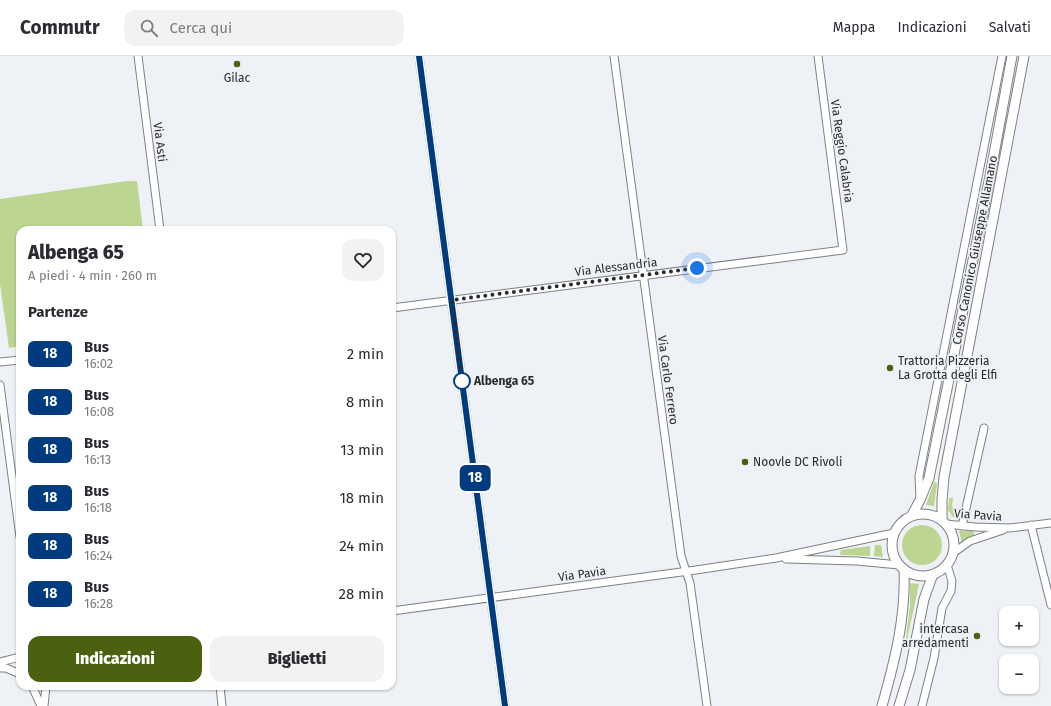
<!DOCTYPE html>
<html lang="it">
<meta charset="utf-8">
<style>
body{margin:0;font-family:"Fira Sans",sans-serif;background:#f2f2f3;color:#2b2b33;height:100vh;display:flex;flex-direction:column;font-size:15px;white-space:nowrap}
*{box-sizing:border-box;margin:0}
p{font-size:13px;color:#7c7c81}
.icon{flex:none;width:22px;height:22px;fill:none;stroke:currentColor;stroke-width:2;stroke-linecap:round;stroke-linejoin:round}
.map{position:relative;flex:1;overflow:hidden}
.panel{position:absolute;left:16px;top:170px;width:380px;height:464px;display:flex;flex-direction:column;background:#fff;border-radius:12px;box-shadow:0 1px 3px #0004}
.panel>*{flex:none}
.badge{padding:0 8px;border-radius:6px;font-size:14px;line-height:26px}
.controls{position:absolute;left:999px;top:550px;display:grid;gap:8px}
.controls a{display:grid;place-items:center;width:40px;height:40px;border-radius:8px;background:#fff;box-shadow:0 1px 3px #0004;font-size:20px}
.you{position:absolute;width:20px;height:20px;margin:-10px;border:3px solid #fff;border-radius:50%;background:#1a73e8;box-shadow:0 0 0 6px #1a73e833}
.map>.badge{position:absolute;translate:-50% -50%;box-shadow:0 0 0 2px #fff}
h2{padding:0 12px;font-size:15px;line-height:36px}
.round{display:grid;place-items:center;flex:none;width:42px;height:42px;border-radius:12px;background:#f2f2f3}
.summary{display:flex;align-items:center;justify-content:space-between;height:68px;padding:0 12px}
h1{font-size:19px;font-weight:800;line-height:30px}
.button{display:flex;gap:8px;margin-top:auto;padding:8px 12px}
.button a{flex:1;height:46px;border-radius:12px;background:#4a6210;color:#fff;font-size:16px;font-weight:800;line-height:46px;text-align:center}
.button a+a{background:#f2f2f3;color:#2b2b33}
ul{padding:0;list-style:none}
li{display:flex;align-items:center;gap:12px;height:48px;padding:0 12px}
li div{flex:1}
li b{display:block;font-size:15px}
li em{font-style:normal}
li .badge{min-width:44px;font-weight:700;text-align:center}
header{display:flex;align-items:center;gap:24px;box-sizing:border-box;height:56px;padding:0 20px;background:#fff;border-bottom:1px solid #e1e1e2}
header strong{font-size:19px}
nav{display:flex;gap:22px;margin-inline-start:auto;font-size:14px}
.search{width:280px;height:36px;background:#f2f2f3;display:flex;align-items:center;gap:10px;box-sizing:border-box;padding:0 14px;border-radius:12px;color:#7c7c81;font-size:15px}
.map>svg:first-child{display:block}
.green{fill:#bcd591}
.lines{fill:none;stroke-linecap:round;stroke-linejoin:round}
.minor-casing{stroke:#7d8084;stroke-width:9}
.secondary-casing{stroke:#7d8084;stroke-width:11}
.minor{stroke:#fff;stroke-width:7}
.secondary{stroke:#fff;stroke-width:9}
.line-casing{stroke:#fff;stroke-width:9}
.line{stroke:#003b80;stroke-width:6}
.walk{stroke:#2a2b2c;stroke-width:4;stroke-dasharray:0 7.2}
.poi-dot{fill:#4a6210;stroke:#eef1f5;stroke-width:1.5}
.stop-dot{fill:#fff;stroke:#003b80;stroke-width:2}
.labels{text-anchor:middle;stroke-width:3.5;stroke-linejoin:round;paint-order:stroke}
.poi-label{font-size:12px;fill:#2a2b2c;stroke:#eef1f5;text-anchor:start}
.street-label{font-size:12px;fill:#2a2b2c;stroke:#eef1f5}
.stop-label{font-size:12px;font-weight:bold;fill:#2a2b2c;stroke:#eef1f5;text-anchor:start}
</style>
<header>
<strong>Commutr</strong>
<div class="search"><svg class="icon" aria-label="search" viewBox="0 0 24 24"><circle cx="10" cy="10" r="6"/><path d="M15 15l6 6"/></svg>Cerca qui</div>
<nav><a>Mappa</a><a>Indicazioni</a><a>Salvati</a></nav>
</header>
<div class="map">
<svg width="1051" height="650" viewBox="0 0 1051 650">
<rect width="100%" height="100%" fill="#eef1f5"/>
<path class="green" d="M127,125H137L143,174H20V290L9,292L0,228V143Z
M934,426L937,427L934,450L926,449Z
M953,441L952,451L960,453L959,464L953,461L948,454L949,443Z
M902 489a20 20 0 1 1 40 0a20 20 0 1 1-40 0Z
M959,475H973L974,479L962,487Z
M875,489H881L883,501L874,500Z
M870,490V500L841,499L840,498L841,494Z
M910,527L919,528L906,589H905L910,550Z"/>
<g class="lines">
<g class="minor-casing">
<path id="minor" d="M138,0L160,174
M419,0L505,650
M614,0L681,500L690,527L707,650
M392,252L843,194L818,0
M0,306L20,304
M0,329L20,481
M920,442L919,420L1002,0
M946,468L975,471L1009,472L1051,467
M1031,469L1051,549
M962,470L984,372
M953,497L970,485L1003,474
M786,503L857,505L899,509
M392,555L696,514L776,502L894,477
M0,606L20,601
M0,612H6L20,618
M32,630L41,650
M220,630L222,650
M44,650L46,630
M922,650L934,602L942,552L951,535L952,525L947,509"/>
</g>
<g class="secondary-casing">
<path id="secondary" d="M892 489a31 31 0 1 1 62 0a31 31 0 1 1-62 0Z
M912,459L920,444L929,422L990,120L1012,0
M942,464V444L944,421L1024,0
M882,650C895,604 906,561 904,513
M899,650L910,614L924,543L933,518"/>
</g>
<use href="#minor" class="minor"/>
<use href="#secondary" class="secondary"/>
</g>
<g class="lines">
<g class="line-casing">
<path id="line" d="M419,0L505,650"/>
</g>
<use href="#line" class="line"/>
<path class="walk" d="M462,325L452,244L697,212"/>
</g>
<g class="poi-dot">
<circle cx="237" cy="8" r="4"/>
<circle cx="890" cy="312" r="4"/>
<circle cx="745" cy="406" r="4"/>
<circle cx="977" cy="580" r="4"/>
</g>
<circle class="stop-dot" cx="462" cy="325" r="8"/>
<g class="labels">
<g class="poi-label">
<text x="237" y="26" text-anchor="middle">Gilac</text>
<text x="898" y="309">Trattoria Pizzeria<tspan x="898" dy="14">La Grotta degli Elfi</tspan></text>
<text x="753" y="410">Noovle DC Rivoli</text>
<text x="969" y="577" text-anchor="end">intercasa<tspan x="969" dy="14">arredamenti</tspan></text>
</g>
<g class="street-label">
<text transform="translate(160 86) rotate(83)" y="4">Via Asti</text>
<text transform="translate(842 95) rotate(82)" y="4">Via Reggio Calabria</text>
<text transform="translate(975 194) rotate(-79)" y="4">Corso Canonico Giuseppe Allamano</text>
<text transform="translate(616 211) rotate(-7)" y="4">Via Alessandria</text>
<text transform="translate(668 324) rotate(82)" y="4">Via Carlo Ferrero</text>
<text transform="translate(978 459) rotate(4)" y="4">Via Pavia</text>
<text transform="translate(582 518) rotate(-8)" y="4">Via Pavia</text>
</g>
<g class="stop-label">
<text x="474" y="329">Albenga 65</text>
</g>
</g>
</svg>
<div class="controls">
<a>+</a>
<a>−</a>
</div>
<div class="you" style="left:697px;top:212px"></div>
<b class="badge" style="left:475px;top:422px;background:#003b80;color:#fff">18</b>
<section class="panel">
<div class="summary"><div><h1>Albenga 65</h1><p>A piedi · 4 min · 260 m</p></div><a class="round"><svg class="icon" aria-label="heart" viewBox="0 0 24 24"><path d="M12 20l-8-8c-3-5 5-10 8-4 3-6 11-1 8 4z"/></svg></a></div>
<h2>Partenze</h2>
<ul>
<li><span class="badge" style="background:#003b80;color:#fff">18</span><div><b>Bus</b><p>16:02</p></div><em>2 min</em></li>
<li><span class="badge" style="background:#003b80;color:#fff">18</span><div><b>Bus</b><p>16:08</p></div><em>8 min</em></li>
<li><span class="badge" style="background:#003b80;color:#fff">18</span><div><b>Bus</b><p>16:13</p></div><em>13 min</em></li>
<li><span class="badge" style="background:#003b80;color:#fff">18</span><div><b>Bus</b><p>16:18</p></div><em>18 min</em></li>
<li><span class="badge" style="background:#003b80;color:#fff">18</span><div><b>Bus</b><p>16:24</p></div><em>24 min</em></li>
<li><span class="badge" style="background:#003b80;color:#fff">18</span><div><b>Bus</b><p>16:28</p></div><em>28 min</em></li>
</ul>
<div class="button"><a>Indicazioni</a><a>Biglietti</a></div>
</section>
</div>
